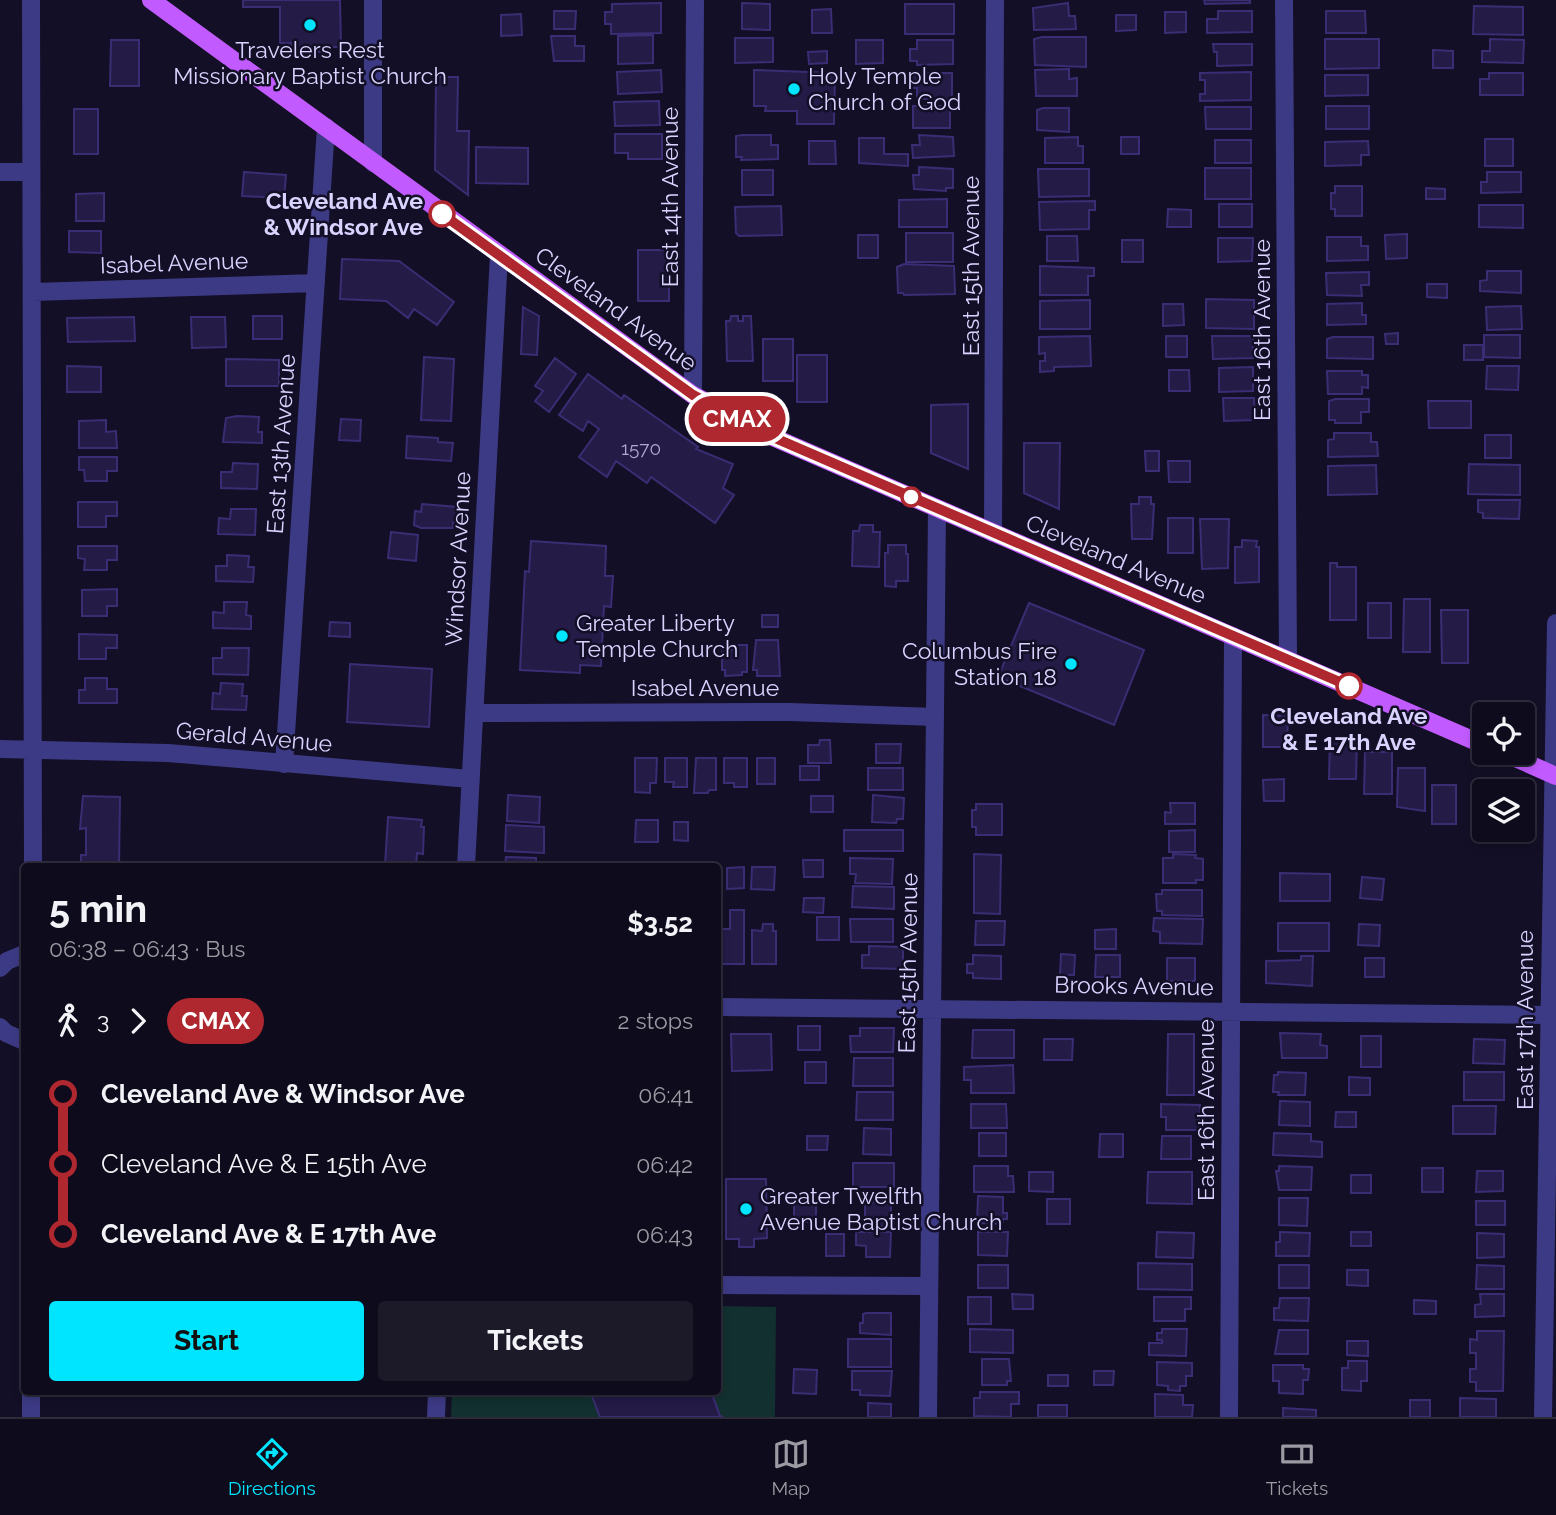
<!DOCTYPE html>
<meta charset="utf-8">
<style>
body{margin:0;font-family:Raleway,sans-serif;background:#1c1929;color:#f1f3f6;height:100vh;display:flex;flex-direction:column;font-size:26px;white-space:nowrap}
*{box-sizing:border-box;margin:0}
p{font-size:23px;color:#9b9ba3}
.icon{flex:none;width:38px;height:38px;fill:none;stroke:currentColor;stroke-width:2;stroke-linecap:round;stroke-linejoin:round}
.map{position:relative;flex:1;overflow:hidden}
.drawer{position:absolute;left:21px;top:863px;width:700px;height:532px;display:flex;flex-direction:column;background:#0e0b1c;border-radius:7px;box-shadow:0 4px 10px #0003,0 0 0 2px #2e2b3b}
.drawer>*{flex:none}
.badge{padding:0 14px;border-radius:23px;font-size:24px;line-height:46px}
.fabs{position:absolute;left:1472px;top:702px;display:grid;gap:14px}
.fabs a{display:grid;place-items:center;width:63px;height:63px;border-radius:7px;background:#0e0b1c;box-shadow:0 4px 10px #0003,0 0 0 2px #2e2b3b;font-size:35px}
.map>.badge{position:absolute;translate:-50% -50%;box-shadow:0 0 0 4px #fff}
.legs{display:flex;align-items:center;gap:10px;height:77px;padding:0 28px;font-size:23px}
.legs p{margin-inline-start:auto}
.summary{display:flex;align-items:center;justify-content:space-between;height:119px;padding:0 28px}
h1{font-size:38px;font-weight:700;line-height:52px}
.primary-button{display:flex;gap:14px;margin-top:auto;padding:14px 28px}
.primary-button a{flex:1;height:80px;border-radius:7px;background:#00e5ff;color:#111;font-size:28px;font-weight:700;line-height:80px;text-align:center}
.primary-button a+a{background:#1c1929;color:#f1f3f6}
ul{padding:0 28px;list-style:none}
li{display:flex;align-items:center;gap:24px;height:70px;font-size:26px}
li i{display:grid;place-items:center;width:10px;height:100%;margin:0 9px;background:currentColor}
li i::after{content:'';width:18px;height:18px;margin:-9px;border:5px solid;border-radius:50%;background:#0e0b1c}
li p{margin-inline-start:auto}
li:first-child i{background:linear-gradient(#0000 50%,currentColor 0)}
li:last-child i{background:linear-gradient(currentColor 50%,#0000 0)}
.menu{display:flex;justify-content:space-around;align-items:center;height:98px;border-top:2px solid #2e2b3b;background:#0e0b1c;font-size:19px;color:#9b9ba3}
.menu a{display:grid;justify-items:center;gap:4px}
.menu .selected{color:#00e5ff}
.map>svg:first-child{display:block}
.green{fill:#12302f}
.building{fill:#241b47;stroke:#3b2d73;stroke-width:2}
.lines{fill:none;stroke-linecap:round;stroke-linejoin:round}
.minor{stroke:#3d3a85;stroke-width:18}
.tertiary{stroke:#3d3a85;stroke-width:18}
.primary{stroke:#c25bff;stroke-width:18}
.line-1-casing{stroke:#fff;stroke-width:16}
.line-1{stroke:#af272f;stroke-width:10}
.poi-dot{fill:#00e5ff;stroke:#130f26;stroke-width:2.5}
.stop-1-dot{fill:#fff;stroke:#af272f;stroke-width:3.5}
.labels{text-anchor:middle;stroke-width:5;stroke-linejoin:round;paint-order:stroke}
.number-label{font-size:19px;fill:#aca6d1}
.poi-label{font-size:23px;fill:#d9d4ff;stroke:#130f26;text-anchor:start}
.street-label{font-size:23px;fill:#d9d4ff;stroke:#130f26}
.stop-label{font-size:23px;font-weight:bold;fill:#d9d4ff;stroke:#130f26;text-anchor:end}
</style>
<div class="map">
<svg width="1556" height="1417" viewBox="0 0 1556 1417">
<rect width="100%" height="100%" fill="#130f26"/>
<path class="green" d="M718,1306L776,1307L775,1417H451L452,1391H718Z"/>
<path class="building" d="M243,0H340L341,47H327L323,52H316V55L295,52V49H291V43H280V7H243Z
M1204,0H1250V3L1205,4Z
M661,3V33L611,34V24H605V12H612V4Z
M742,3L770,4V30L742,29Z
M1068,3L1069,16H1075L1076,29L1034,30L1033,8Z
M905,4H954V34H905Z
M1474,6L1523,7V35L1473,34Z
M831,9L832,33H812V10Z
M554,11H576L575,29H554Z
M1218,11H1252V32L1207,33V19H1218Z
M1326,11H1365L1366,33H1326Z
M1165,12H1186V32L1165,33Z
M521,14L522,35L501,36V15Z
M1116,15H1136V30L1116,31Z
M653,35V63L618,64V36Z
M551,36H575V46H584V61H554Z
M1042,37H1086V67L1035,65L1034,39Z
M735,38H773V62L735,63Z
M1325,39H1379V68L1325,69Z
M1490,39L1524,40L1523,63L1482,62V51H1490Z
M111,40H139V86H110Z
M856,40H883V63L856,64Z
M917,40H953V64L917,65V61H910V49H917Z
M1213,44H1252V65L1217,66V52H1214Z
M1433,50L1453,51V68H1433Z
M827,51V63L809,64L808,52Z
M1069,69V79L1077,78V96H1036L1035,70Z
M661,70L662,92L618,94L617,72Z
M754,70L835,73L834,124H797V111H765L766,106H754Z
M1251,72V100L1200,101V94H1205V80H1200V73Z
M911,73H952V99H917V88H911Z
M1489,73H1523V95H1480V79H1489Z
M1325,75H1368V95L1325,96Z
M436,77H458L457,131H469L468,195L435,170Z
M659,101L660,125L615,126L614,102Z
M913,106H950V128H913Z
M1326,106H1369V129H1326Z
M1205,107H1251V129H1206Z
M1043,108H1069V132L1037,130V110Z
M74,109H98V154H74Z
M615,134H662V159H628V153H615Z
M742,135H771V145H778V159L741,160L742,157H736V136Z
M919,135L953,137L954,156L913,158L912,145H920Z
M1078,137V146H1083V163H1045V138Z
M1121,137H1139V154H1121Z
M859,138H884V154H908V166L859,163Z
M1485,139H1513V166H1485Z
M1215,140H1251V163H1215Z
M809,141H835L836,164H809Z
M1368,141L1369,155H1361V165L1325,166V142Z
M476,147L528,148V184L476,183Z
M919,167L953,169V188H946V191L914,189L913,175H919Z
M1205,168H1251V199H1205Z
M1038,169H1089V196L1039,197Z
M742,170H773V195H742Z
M244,172L286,175L284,198L242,196Z
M1487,172H1521V192L1481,193V182H1487Z
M1335,186H1362V216H1335V209H1331V193H1335Z
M1426,188L1445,189V199H1426Z
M104,193V221H76V194Z
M947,199V227H899V200Z
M1095,201V210H1089V229L1040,230L1039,202Z
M1219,204H1252V227H1219Z
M1479,205H1523V228L1479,227Z
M781,206L782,235L739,236L736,233L735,207Z
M1168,209L1191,210V227H1167Z
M69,231H101V253L69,252Z
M906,233H953V262H906Z
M1407,234V258L1386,259L1385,235Z
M858,235H878V258H858Z
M1047,236H1077L1078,261H1047Z
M1327,237H1361V246H1368V260L1327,261Z
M1218,238H1253L1252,261L1218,262Z
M1122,240H1143V262H1122Z
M638,250H669V301H638Z
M342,259L399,261L454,302L437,325L414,309L408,318L386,301L340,299Z
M904,264L954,266L955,294L904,295L903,293H898L897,267Z
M1040,266L1094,268V276H1088V295H1040Z
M1487,271H1521V293L1480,291V281L1487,280Z
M1369,272V285H1361L1362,296L1327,295L1326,273Z
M1427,284H1447V298L1427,297Z
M1206,299L1254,300V329L1206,328Z
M1090,300V329H1040V301Z
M1362,303V315H1366V324L1327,325V304Z
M1163,304H1183L1184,325L1163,326Z
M1521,306L1522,329L1487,330L1486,307Z
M523,307L539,316L537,355L521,354Z
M253,316H282V339H253Z
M731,316H738V321H743V316H751L753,361H727L726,321H730Z
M134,317L135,341L68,342L67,318Z
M191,317H225L226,347L192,348Z
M1398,333V344H1386L1385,334Z
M1484,335H1520V358L1484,357Z
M1090,336L1091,366L1054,367V371L1040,372V361H1045V353L1039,354V337Z
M1166,336H1187V357H1166Z
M1212,336H1253V358L1213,359Z
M1333,337H1373V359L1327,358V339Z
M763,339H793V381H763Z
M1464,345H1483V360H1464Z
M797,355H827V402H797Z
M424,357L454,359L451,421L421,420Z
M555,358L576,374L549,412L535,401L543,391L535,386Z
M226,359L279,360V386H226Z
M67,366L101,367V392H67Z
M1487,366H1519L1518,390L1486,389Z
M1253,367V391L1219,392V368Z
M1169,370H1189L1190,391H1169Z
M1327,371H1362V375H1368V388L1362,387V394H1328Z
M588,374L622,399L624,395L698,447L696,449L733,464L723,488L734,495L715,523L651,477L647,483L616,461L607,477L579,457L599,429L588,421L583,431L559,415Z
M1223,398H1254L1255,420L1224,421Z
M1335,399H1369V412H1361V423H1335V420H1329V401Z
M1428,401H1471V428H1429Z
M968,404V469L931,453V405Z
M237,416L259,417L258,432H262V443L223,442L226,418Z
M341,419L361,420L360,441L339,440Z
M106,420V432L116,431L117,448H79V421Z
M1334,433H1371V442H1377L1378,456L1328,457V440L1334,439Z
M1485,435H1511V458H1485Z
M407,436L438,438V442L453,443L451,461L406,458Z
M1024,443H1060L1059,509L1024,493Z
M1145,451H1159V471H1146Z
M79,457H117V471H107V481H85L84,470H79Z
M1168,461H1190V482H1169Z
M233,463L258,464L257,489L221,488V472H232Z
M1469,464L1520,465V495L1468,494Z
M1376,465L1377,494L1328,495V466Z
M1139,497H1151V504H1154L1152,539H1132L1131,504H1139Z
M1478,500H1520L1519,519L1483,518V513L1478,512Z
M78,502H117V516H106V527H78Z
M422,504L458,507L457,523H453V528H421L414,525L415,511L421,512Z
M231,509H256L255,535L218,534L219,518L230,519Z
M1168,518H1193V553H1168Z
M1200,519H1229L1228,568L1202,569Z
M860,525H873V532H880L879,567L852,566L853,531H859Z
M391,532L418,535L416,561L388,558Z
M1242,540L1257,541L1256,547H1259V582L1235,583V547H1242Z
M531,541L606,546L605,576H613L611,607L604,606L601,666L580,665V673L520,670L525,571L529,572Z
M888,545H906V554H908V581H896V587L885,586V553H888Z
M78,546H117V560H107V570H84L85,559L78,558Z
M227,555L249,556L248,567H254L253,582L216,581V566H227Z
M1330,563H1337V567H1356V620H1330Z
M117,589V606H107V616H82V590Z
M1404,599H1430V652H1403Z
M224,602H247L246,615L251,616V629L213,628V612L224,613Z
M1029,603L1144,650L1114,725L998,677Z
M1368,603H1391V638H1368Z
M1441,610H1468V663H1442Z
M762,615H778V627H762Z
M330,622L350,623V637L329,636Z
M79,634L117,635V648H106V659H79Z
M756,640H778L780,676H757V670H753Z
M732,645H747V672H742V675L725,676V670H722V650H732Z
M222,648H249L248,675L213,674V658H222Z
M350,664L432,669L429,727L347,722Z
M85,678H107V689H117V703H79V690H85Z
M221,683L243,684L242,696H247L246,710L212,709L213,693L220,694Z
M1263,715L1288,716L1287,747H1263Z
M1330,737H1357L1356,779H1329Z
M820,740H830L831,763H808V745H819Z
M876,744H901L900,763H876Z
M1365,752H1392V794H1364Z
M635,758H657L656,783H650V793L635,792Z
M665,758H687V787H673L674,782H665Z
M696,758H716V790H709L708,793H694Z
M724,758H747V787H734V783H724Z
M757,758H775V784H757Z
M800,766H819V780H800Z
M868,768H903V790H868Z
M1398,768H1425V811L1397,807Z
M1284,779V801H1264L1263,780Z
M1432,785H1456V824H1432Z
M508,795L540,797L539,823L507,821Z
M873,795L904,798L903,819H897L896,823L872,822Z
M83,796L120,797L119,866H81V855H86V828L80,829Z
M811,796H833V812H811Z
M1170,803H1195V824H1165V812L1171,813Z
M976,804H1002V835H976V827H972V810H976Z
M388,817L422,820L421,827H424L423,854L417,853L416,866H385Z
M636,820H658V842H635Z
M674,822H688V841L674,840Z
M506,825L544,827V853L505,851Z
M844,830H903V851H844Z
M1195,830V852H1169V831Z
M974,854L1001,855L1000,914L974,913Z
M1173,854L1196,855L1195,858L1203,859V880H1196V883H1163V858H1173Z
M506,857L536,858V866H505Z
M850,858L893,859L892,884L855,883L856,874H850Z
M803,860H823V877H804Z
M744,867V888L727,889V868Z
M752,867H775L774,890L751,889Z
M1280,873L1330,874V901H1280Z
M1362,877L1384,879L1382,900L1360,898Z
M853,886L894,887V909L852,907Z
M1162,890H1202V916L1162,915V911H1157L1156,894H1162Z
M804,898H824L823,913L803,912Z
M730,910H744V964H720L721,929H730Z
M817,917H839V940H817Z
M1154,918L1203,919L1202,944L1160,943V932L1153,931Z
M850,919H893V942H851Z
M976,921H1005L1004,945H975Z
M1278,923H1329V951H1278Z
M763,924H773V931H776V964H752V930L762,931Z
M1359,924L1380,925L1379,946L1358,945Z
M1116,929V949H1095V930Z
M869,946L903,947V969L862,968V955H869Z
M1061,954L1075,955L1074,975H1060Z
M973,955L1001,956V979L973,978V973H967V964H973Z
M1096,955H1120V977H1095Z
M1301,956H1313L1312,986L1266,983V961L1301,960Z
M1167,958H1195V981H1167Z
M1365,958H1384V977H1365Z
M798,1026H820V1050H798Z
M860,1028H894L893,1052H851L850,1036H860Z
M973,1030H1014V1058H972Z
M1280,1033L1321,1034L1320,1045L1327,1046V1058H1282Z
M731,1034H771L772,1070L732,1071Z
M1168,1034H1194V1095H1167Z
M1361,1036H1381V1067H1361Z
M1044,1039H1073L1072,1060H1044Z
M1474,1039L1505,1040L1504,1064L1473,1063Z
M854,1058H893V1086H853Z
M805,1062H826V1083H805Z
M1013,1065L1014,1093H971V1080H964V1067Z
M1278,1072L1306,1073L1305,1095H1278L1279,1092H1273L1274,1075H1278Z
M1464,1072H1504V1100H1464Z
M1349,1077L1370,1078V1095H1349Z
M857,1092H893V1120H856Z
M1280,1101L1310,1102V1126L1279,1125Z
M971,1104H1006L1007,1128H971Z
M1161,1104L1200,1105L1199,1130H1166V1117H1161Z
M1453,1106H1496L1495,1134H1453Z
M1336,1112H1356V1127H1335Z
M864,1128L891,1129V1155L863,1154Z
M979,1133H1006V1156H979Z
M1274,1133L1311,1134V1141L1322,1142V1157L1273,1155Z
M1100,1134H1123V1157H1099Z
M807,1136H828L827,1150H807Z
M1162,1136H1191V1159H1161Z
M853,1163H894V1187H853Z
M974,1166H1008V1176H1013L1014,1192H974Z
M1279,1166L1312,1167L1311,1190H1279L1276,1171H1279Z
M1422,1168H1443V1192H1422Z
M1477,1171H1503V1191L1476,1192Z
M1029,1172H1053V1192L1029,1191Z
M1148,1172H1192V1204L1147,1203Z
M1351,1175H1371V1193H1351Z
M726,1179H766L767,1238L754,1239V1247H739V1239H726Z
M978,1196L1003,1197V1213H1007V1219H1003L1002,1224L977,1223Z
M1279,1198H1308L1307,1226L1279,1225Z
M1047,1199H1070V1224H1047Z
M1476,1201H1505V1225H1476Z
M865,1202L891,1203V1226H865Z
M794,1203H816V1222H794Z
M856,1232H891L890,1257H866V1246L856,1245Z
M978,1232H1008L1007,1256L978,1255Z
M1157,1232L1194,1233L1193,1258L1156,1257Z
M1280,1232L1310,1233L1309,1256H1276V1242H1280Z
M1351,1232H1371V1246H1351Z
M1477,1233L1504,1234V1257L1477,1258Z
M826,1234H844V1256H826Z
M1138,1263L1192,1264V1290L1138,1289Z
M978,1265H1008V1288H978Z
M1279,1265H1309V1288H1279Z
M1477,1265L1504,1266V1289H1476Z
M1347,1270H1368V1286L1347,1285Z
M1012,1294L1033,1295V1309H1013Z
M1480,1294H1504V1316L1475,1317V1305L1481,1304Z
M968,1297H991V1324H968Z
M1154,1297H1191V1309H1185V1321H1154Z
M1280,1298H1309L1308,1321L1274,1320V1308H1279Z
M1414,1300L1436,1301V1314H1414Z
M866,1313H891V1335L860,1333V1323H863V1314Z
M970,1329L1013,1330V1353L970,1352Z
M1162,1329H1187L1186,1356L1149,1355V1343H1162V1340H1157V1333H1162Z
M1279,1330H1308V1354H1275Z
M1477,1331H1504L1503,1391H1476V1382H1470V1369H1476V1353H1470V1339L1477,1340Z
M848,1339H891V1367H848Z
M1347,1341H1368V1356L1347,1355Z
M982,1359H1009L1011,1381H1007V1385H982Z
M1348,1361H1367V1381H1361V1391L1342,1390V1368H1348Z
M1157,1362L1192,1363V1376H1186V1386H1180V1391L1168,1390V1386L1157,1385Z
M1273,1365H1303V1369H1309L1308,1380H1303V1394L1279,1393V1381H1273Z
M794,1369L817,1370L816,1394L793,1393Z
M852,1371H892L890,1396L860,1395V1390H852Z
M1094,1371H1114L1113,1385H1094Z
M1048,1375H1068V1386H1048Z
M590,1391H711L720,1416L723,1417H600Z
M980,1392H1019V1404H1011V1417L974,1416V1398H980Z
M1155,1394L1183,1395V1405H1193L1192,1417H1155Z
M1460,1398L1496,1399V1417H1460Z
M1410,1400H1430V1417H1410Z
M868,1403L891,1404V1417H868Z
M1038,1405H1067V1417H1038Z
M1283,1408L1316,1410V1417H1283Z"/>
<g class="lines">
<path class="minor" d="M31,0L33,866
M1284,0L1288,660
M373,163V0
M0,172H31
M33,292L316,283
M693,395L695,0
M993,533L995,0
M474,713L790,712L935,717
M0,749L168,753L470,779
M284,764L326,127
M466,866L499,255
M0,968L7,961L24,954
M718,1007L1550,1015
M0,1027L6,1033L24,1041
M718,1285L929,1286
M31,1417V1391
M436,1417L437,1391
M928,1417L937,509
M1229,1417L1233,636"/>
<path class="tertiary" d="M1543,1417L1556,623"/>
<path class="primary" d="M151,0L693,395L768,435L1484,745
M1502,752L1556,776"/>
</g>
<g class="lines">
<g class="line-1-casing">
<path id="line-1" d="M442,214L693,395L768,435L1349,686"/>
</g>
<use href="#line-1" class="line-1"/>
</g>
<g class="poi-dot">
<circle cx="310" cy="25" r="7"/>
<circle cx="794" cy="89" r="7"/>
<circle cx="562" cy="636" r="7"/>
<circle cx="1071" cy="664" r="7"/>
<circle cx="746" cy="1209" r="7"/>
</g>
<g class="stop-1-dot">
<circle cx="442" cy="214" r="12"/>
<circle cx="911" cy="497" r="9"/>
<circle cx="1349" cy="686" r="12"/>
</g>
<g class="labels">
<g class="number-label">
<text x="641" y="455">1570</text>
</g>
<g class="poi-label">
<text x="310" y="58" text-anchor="middle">Travelers Rest<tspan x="310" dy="26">Missionary Baptist Church</tspan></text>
<text x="808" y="84">Holy Temple<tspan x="808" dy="26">Church of God</tspan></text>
<text x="576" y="631">Greater Liberty<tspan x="576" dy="26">Temple Church</tspan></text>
<text x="1057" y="659" text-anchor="end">Columbus Fire<tspan x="1057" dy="26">Station 18</tspan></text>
<text x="760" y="1204">Greater Twelfth<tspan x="760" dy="26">Avenue Baptist Church</tspan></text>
</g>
<g class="street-label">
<text transform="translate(670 197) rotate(-90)" y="8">East 14th Avenue</text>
<text transform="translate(174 263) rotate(-2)" y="8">Isabel Avenue</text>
<text transform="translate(971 266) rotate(-90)" y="8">East 15th Avenue</text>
<text transform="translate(616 309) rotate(36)" y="8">Cleveland Avenue</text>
<text transform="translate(1262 330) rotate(-90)" y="8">East 16th Avenue</text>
<text transform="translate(281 444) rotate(-86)" y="8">East 13th Avenue</text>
<text transform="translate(458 559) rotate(-87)" y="8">Windsor Avenue</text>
<text transform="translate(1116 559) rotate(23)" y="8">Cleveland Avenue</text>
<text x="705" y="696">Isabel Avenue</text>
<text transform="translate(254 737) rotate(5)" y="8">Gerald Avenue</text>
<text transform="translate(908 963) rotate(-89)" y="8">East 15th Avenue</text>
<text transform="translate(1134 986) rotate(1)" y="8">Brooks Avenue</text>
<text transform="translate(1525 1020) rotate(-90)" y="8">East 17th Avenue</text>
<text transform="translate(1206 1110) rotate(-90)" y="8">East 16th Avenue</text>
</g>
<g class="stop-label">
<text x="423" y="209">Cleveland Ave<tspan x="423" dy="26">&amp; Windsor Ave</tspan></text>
<text x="1349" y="724" text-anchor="middle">Cleveland Ave<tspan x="1349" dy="26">&amp; E 17th Ave</tspan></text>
</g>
</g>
</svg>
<div class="fabs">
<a><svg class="icon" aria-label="locate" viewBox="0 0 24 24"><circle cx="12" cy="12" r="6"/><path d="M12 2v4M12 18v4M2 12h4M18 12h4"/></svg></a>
<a><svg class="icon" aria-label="layers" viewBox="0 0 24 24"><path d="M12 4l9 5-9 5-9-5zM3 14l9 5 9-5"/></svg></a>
</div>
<b class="badge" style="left:737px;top:419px;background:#af272f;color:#fff">CMAX</b>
<section class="drawer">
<div class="summary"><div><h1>5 min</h1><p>06:38 – 06:43 · Bus</p></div><b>$3.52</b></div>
<div class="legs"><svg class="icon" aria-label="walk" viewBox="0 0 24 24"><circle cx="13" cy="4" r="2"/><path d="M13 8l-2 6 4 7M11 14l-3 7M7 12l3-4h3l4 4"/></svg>3<svg class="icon" aria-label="forward" viewBox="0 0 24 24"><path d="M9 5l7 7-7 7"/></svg><b class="badge" style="background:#af272f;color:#fff">CMAX</b><p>2 stops</p></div>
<ul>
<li><i style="color:#af272f"></i><b>Cleveland Ave &amp; Windsor Ave</b><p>06:41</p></li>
<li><i style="color:#af272f"></i><span>Cleveland Ave &amp; E 15th Ave</span><p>06:42</p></li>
<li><i style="color:#af272f"></i><b>Cleveland Ave &amp; E 17th Ave</b><p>06:43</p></li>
</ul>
<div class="primary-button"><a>Start</a><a>Tickets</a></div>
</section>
</div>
<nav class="menu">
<a class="selected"><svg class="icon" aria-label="directions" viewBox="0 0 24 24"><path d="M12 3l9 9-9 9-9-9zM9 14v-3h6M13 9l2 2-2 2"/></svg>Directions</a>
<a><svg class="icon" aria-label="map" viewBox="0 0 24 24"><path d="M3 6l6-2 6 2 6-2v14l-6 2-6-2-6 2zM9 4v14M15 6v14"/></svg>Map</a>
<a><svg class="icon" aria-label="tickets" viewBox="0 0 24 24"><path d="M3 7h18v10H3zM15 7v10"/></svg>Tickets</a>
</nav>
